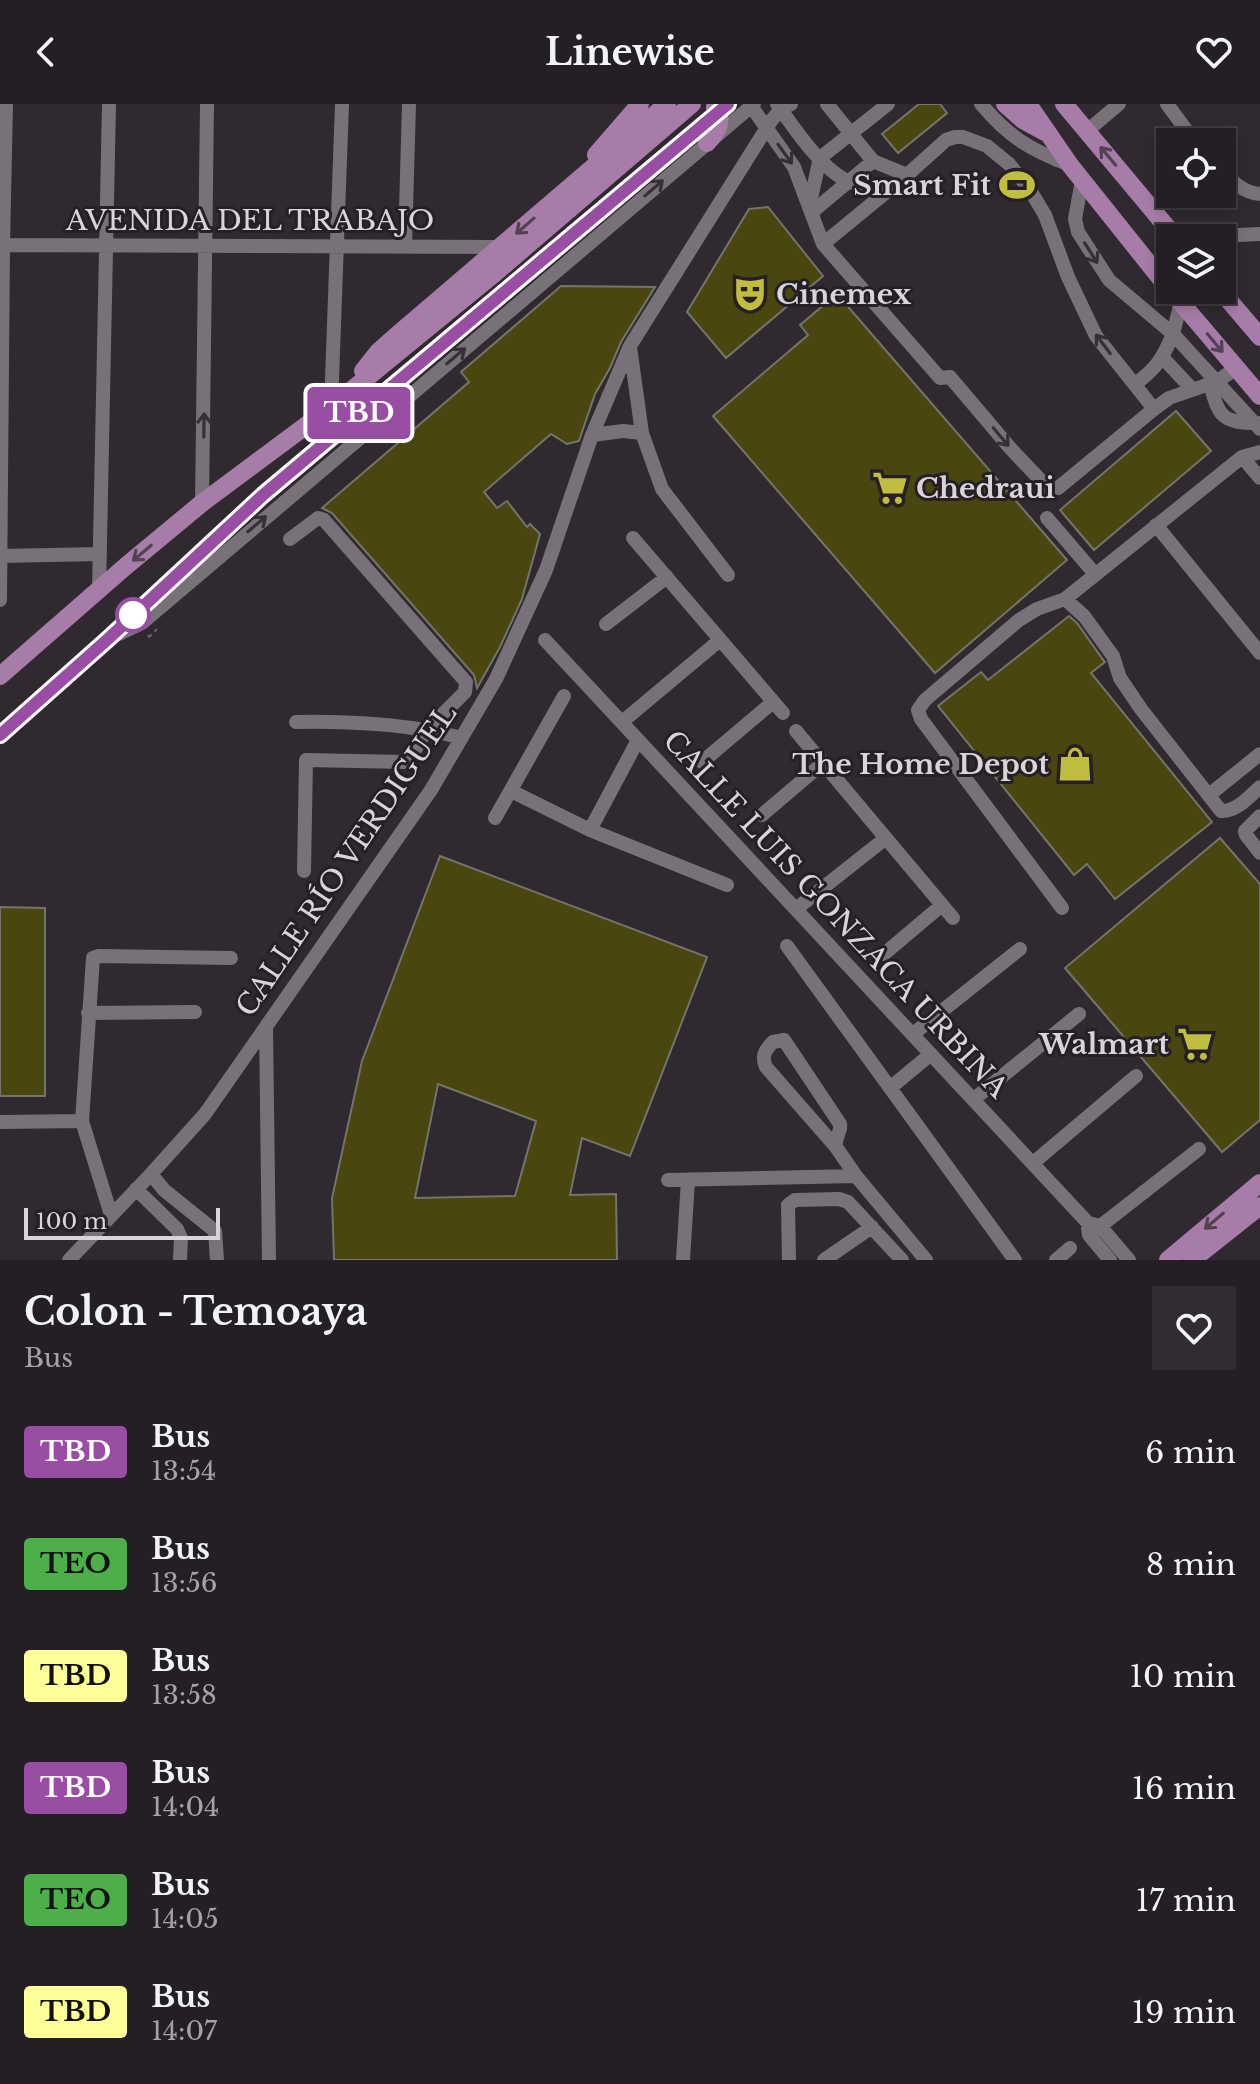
<!DOCTYPE html>
<meta charset="utf-8">
<style>
body{margin:0;font-family:"Libre Baskerville",serif;background:#302c31;color:#f1f3f6;height:100vh;display:flex;flex-direction:column;font-size:30px;white-space:nowrap}
*{box-sizing:border-box;margin:0}
p{font-size:26px;color:#a3a2a6}
.icon{flex:none;width:44px;height:44px;fill:none;stroke:currentColor;stroke-width:2;stroke-linecap:round;stroke-linejoin:round}
.map{position:relative;height:1156px;overflow:hidden}
.details{display:flex;flex-direction:column;background:#241f24;flex:1}
.details>*{flex:none}
.badge{padding:0 16px;border-radius:6px;font-size:28px;line-height:52px}
.buttons{position:absolute;left:1156px;top:24px;display:grid;gap:16px}
.buttons a{display:grid;place-items:center;width:80px;height:80px;border-radius:0px;background:#241f24;box-shadow:0 4px 12px #0003,0 0 0 2px #413d41;font-size:40px}
.scale{position:absolute;left:24px;bottom:20px;width:196px;box-sizing:border-box;padding-left:8px;border:4px solid #d9d4d8;border-top:0;font-size:22px;line-height:28px;white-space:nowrap;color:#d9d4d8;-webkit-text-stroke:6px #261f26;paint-order:stroke}
.map>.badge{position:absolute;translate:-50% -50%;box-shadow:0 0 0 4px #fff}
.round{display:grid;place-items:center;flex:none;width:84px;height:84px;border-radius:0px;background:#302c31}
.headline{display:flex;align-items:center;justify-content:space-between;height:136px;padding:0 24px}
h1{font-size:38px;font-weight:800;line-height:60px}
ul{padding:0;list-style:none}
li{display:flex;align-items:center;gap:24px;height:112px;padding:0 24px}
li div{flex:1}
li b{display:block;font-size:30px}
li em{font-style:normal}
li .badge{min-width:88px;font-weight:700;text-align:center}
header{display:flex;justify-content:space-between;align-items:center;height:104px;padding:0 24px;background:#241f24;font-size:36px;font-weight:800}
.map>svg:first-child{display:block}
.building{fill:#49470f;stroke:#74746a;stroke-width:2;fill-rule:evenodd}
.lines{fill:none;stroke-linecap:round;stroke-linejoin:round}
.path{stroke:#6b646a;stroke-width:2;stroke-dasharray:6 4;stroke-linecap:butt}
.minor{stroke:#797179;stroke-width:14}
.major{stroke:#a87ca8;stroke-width:18}
.oneway{stroke:#372f37}
.oneway2{stroke:#544054}
.line-casing{stroke:#fff;stroke-width:18}
.line{stroke:#984ea3;stroke-width:12}
.stop-dot{fill:#fff;stroke:#984ea3;stroke-width:4}
.labels{text-anchor:middle;stroke-width:6;stroke-linejoin:round;paint-order:stroke}
.poi-label{font-size:28px;font-weight:bold;fill:#d9d4d8;stroke:#261f26;text-anchor:end}
.street-label{font-size:28px;fill:#d9d4d8;stroke:#261f26}
</style>
<header><svg class="icon" aria-label="back" viewBox="0 0 24 24"><path d="M15 5l-7 7 7 7"/></svg>Linewise<svg class="icon" aria-label="heart" viewBox="0 0 24 24"><path d="M12 20l-8-8c-3-5 5-10 8-4 3-6 11-1 8 4z"/></svg></header>
<div class="map">
<svg width="1260" height="1156" viewBox="0 0 1260 1156">
<rect width="100%" height="100%" fill="#302930"/>
<path class="building" d="M919,0H940L947,9L898,49L882,30Z
M768,103L823,172L726,254L687,208L749,105Z
M561,182L655,183L621,238L610,264L595,290L579,337L567,340L551,330L484,388L497,404L507,397L527,423L530,420L540,430L522,495L500,543L477,584L474,571L332,409L322,404L469,278L461,268Z
M837,190L1067,456L935,569L713,312L808,231L800,221Z
M1176,307L1211,347L1094,446L1060,406Z
M1069,512L1077,519L1104,557L1105,558L1091,569L1212,718L1115,795L1087,760L1074,771L938,602L981,568L988,576Z
M1220,734L1260,780V1016L1222,1048L1065,864Z
M440,752L707,853L630,1052L582,1034L570,1091L616,1090L617,1156H334L332,1094L362,957ZM438,980L536,1017L515,1092L415,1094Z
M0,803L45,804V992H0Z"/>
<g class="lines">
<path class="path" d="M148,531L149,533L157,525"/>
<path class="minor" d="M777,0C793,23 821,64 846,76C860,83 876,84 890,85
M827,0L873,57L907,71
M981,0C1009,33 1030,46 1070,61
M1167,0L1195,38
M751,2L794,63L823,140L940,274L950,273L1011,345L1049,385L1058,384L1154,305L1096,232L1068,173L1045,111L1030,86L1009,60L987,42L963,33H955L946,36L907,71L823,140
M1087,27L1119,0
M1222,66C1233,78 1243,89 1260,90
M1082,76L1075,115L1078,128L1109,176L1173,230C1163,254 1156,265 1135,280
M809,103L820,54L888,0
M811,109L873,57
M1175,134L1260,130
M0,141L500,143
M405,142L409,0
M1181,198L1173,230L1260,325
M630,243L642,329L662,385L728,471
M1163,254L1192,285
M1210,280C1219,313 1222,319 1258,319
M331,303L342,0
M1154,305L1169,294L1218,277L1236,264
M592,331L623,327L642,329
M1260,348L1242,353L1065,495L1084,512L1113,552L1120,574L1141,605L1221,707C1236,708 1249,693 1260,683
M1242,353L1260,374
M202,399L207,0
M1047,414L1095,470
M1156,421L1260,549
M633,434L783,609
M290,435L318,414L324,416L466,578L465,588L426,627L411,653L405,658L306,656L304,767
M0,452L100,450
M99,487L109,0
M0,496L3,141L6,0
M606,520L667,473
M119,530L142,519L754,0
M545,536L1088,1119L1100,1122L1129,1156
M296,618C346,617 413,620 461,634
M622,618L720,536
M796,627L953,814
M702,658L773,598
M511,687L590,726L727,781
M1209,691L1260,650
M762,711L823,659
M1260,712L1245,727L1246,731L1260,749
M495,714L564,592
M590,726L638,636
M1062,804L921,615L918,606L925,596L1019,516L1037,505L1065,495
M796,805L886,734
M787,842L1015,1156
M884,850L942,801
M88,909L195,908
M266,923L269,1156
M913,930L1020,845
M890,984L931,950
M974,995L1079,910
M0,1018L82,1017
M836,1043C834,1034 842,1028 840,1020L784,936L773,938C765,946 761,952 766,963L836,1043L856,1072L926,1156
M1033,1059L1136,972
M151,1070L164,1086L215,1127L217,1156
M668,1076L856,1072
M136,1085L177,1125L181,1134L180,1156
M111,1111L82,1017L93,854L99,852L231,854
M1088,1124L1089,1131L1110,1156
M1089,1131L1199,1045
M69,1156L151,1070L205,1010L431,686L496,575L546,466L592,331L630,242L771,17L781,5L791,0
M683,1156L688,1076
M789,1156L788,1101L795,1096L839,1095L848,1098L902,1156
M824,1156L872,1123
M1056,1156L1070,1144"/>
<path class="major" d="M1005,0L1023,16L1045,28
M1028,0L1070,61L1161,175L1260,292
M1064,0L1176,134
M707,39C718,27 724,18 715,3
M596,51L640,0
M1220,186L1260,233
M363,267L378,248L396,232L667,0
M0,572L126,462L202,399L331,303L495,169L692,0
M0,631L108,535L263,391L728,0
M1168,1156L1260,1079
M1192,1156L1260,1102"/>
</g>
<defs><path id="oneway-shaft" d="M-6 0H5M1.5-3L5.5 0L1.5 3" fill="none" stroke-width="1.6" stroke-linecap="round" stroke-linejoin="round" transform="scale(2)"/></defs>
<g class="oneway">
<use href="#oneway-shaft" transform="translate(785 50) rotate(54)"/>
<use href="#oneway-shaft" transform="translate(654 84) rotate(-41)"/>
<use href="#oneway-shaft" transform="translate(1091 149) rotate(58)"/>
<use href="#oneway-shaft" transform="translate(1103 240) rotate(-127)"/>
<use href="#oneway-shaft" transform="translate(456 252) rotate(-40)"/>
<use href="#oneway-shaft" transform="translate(204 321) rotate(-89)"/>
<use href="#oneway-shaft" transform="translate(1001 333) rotate(50)"/>
<use href="#oneway-shaft" transform="translate(257 420) rotate(-40)"/>
</g>
<g class="oneway2">
<use href="#oneway-shaft" transform="translate(1108 52) rotate(-130)"/>
<use href="#oneway-shaft" transform="translate(525 122) rotate(139)"/>
<use href="#oneway-shaft" transform="translate(1215 239) rotate(50)"/>
<use href="#oneway-shaft" transform="translate(142 449) rotate(140)"/>
<use href="#oneway-shaft" transform="translate(1214 1117) rotate(140)"/>
</g>
<g class="lines">
<g class="line-casing">
<path id="line" d="M0,631L108,535L263,391L728,0"/>
</g>
<use href="#line" class="line"/>
</g>
<defs>
<g id="stadium-bare" transform="scale(2.76)"><path d="M0-5a6.5 5 0 1 0 0 10a6.5 5 0 1 0 0-10ZM-3.5-1.8h7v3.6h-7Z" fill="#c0be40" stroke="#261f26" stroke-width="2.5" paint-order="stroke"/></g>
<g id="theatre-bare" transform="scale(2.76)"><path d="M-5-5.5Q0-4 5-5.5V0Q5 5 0 6Q-5 5-5 0ZM-3.3-2.5H-1v1.5H-3.3ZM1-2.5H3.3v1.5H1ZM-2.8 1Q0 5.5 2.8 1Z" fill="#c0be40" stroke="#261f26" stroke-width="2.5" paint-order="stroke"/></g>
<g id="supermarket-bare" transform="scale(2.76)"><path d="M-6-5.5h2.5l.6 2H6L4.5 2H-2.5L-4.4-4H-6ZM-1.5 3.2a1.3 1.3 0 1 0 .1 0ZM3 3.2a1.3 1.3 0 1 0 .1 0Z" fill="#c0be40" stroke="#261f26" stroke-width="2.5" paint-order="stroke"/></g>
<g id="shop-bare" transform="scale(2.76)"><path d="M-5-2.5h2.3a2.7 3.5 0 0 1 5.4 0H5L5.5 6h-11ZM-1.5-2.5h3a1.5 2.3 0 0 0-3 0Z" fill="#c0be40" stroke="#261f26" stroke-width="2.5" paint-order="stroke"/></g>
</defs>
<g fill-rule="evenodd">
<use href="#stadium-bare" x="1017" y="81"/>
<use href="#theatre-bare" x="750" y="190"/>
<use href="#supermarket-bare" x="890" y="384"/>
<use href="#shop-bare" x="1075" y="660"/>
<use href="#supermarket-bare" x="1195" y="940"/>
</g>
<circle class="stop-dot" cx="133" cy="511" r="16"/>
<g class="labels">
<g class="poi-label">
<text x="991" y="91">Smart Fit</text>
<text x="776" y="200" text-anchor="start">Cinemex</text>
<text x="916" y="394" text-anchor="start">Chedraui</text>
<text x="1049" y="670">The Home Depot</text>
<text x="1169" y="950">Walmart</text>
</g>
<g class="street-label">
<text x="250" y="126">AVENIDA DEL TRABAJO</text>
<text transform="translate(346 756) rotate(-56)" y="10">CALLE RÍO VERDIGUEL</text>
<text transform="translate(836 810) rotate(47)" y="10">CALLE LUIS GONZACA URBINA</text>
</g>
</g>
</svg>
<div class="buttons">
<a><svg class="icon" aria-label="locate" viewBox="0 0 24 24"><circle cx="12" cy="12" r="6"/><path d="M12 2v4M12 18v4M2 12h4M18 12h4"/></svg></a>
<a><svg class="icon" aria-label="layers" viewBox="0 0 24 24"><path d="M12 4l9 5-9 5-9-5zM3 14l9 5 9-5"/></svg></a>
</div>
<div class="scale">100 m</div>
<b class="badge" style="left:359px;top:309px;background:#984ea3;color:#fff">TBD</b>
</div>
<section class="details">
<div class="headline"><div><h1>Colon - Temoaya</h1><p>Bus</p></div><a class="round"><svg class="icon" aria-label="heart" viewBox="0 0 24 24"><path d="M12 20l-8-8c-3-5 5-10 8-4 3-6 11-1 8 4z"/></svg></a></div>
<ul>
<li><span class="badge" style="background:#984ea3;color:#fff">TBD</span><div><b>Bus</b><p>13:54</p></div><em>6 min</em></li>
<li><span class="badge" style="background:#4daf4a;color:#111">TEO</span><div><b>Bus</b><p>13:56</p></div><em>8 min</em></li>
<li><span class="badge" style="background:#ff9;color:#111">TBD</span><div><b>Bus</b><p>13:58</p></div><em>10 min</em></li>
<li><span class="badge" style="background:#984ea3;color:#fff">TBD</span><div><b>Bus</b><p>14:04</p></div><em>16 min</em></li>
<li><span class="badge" style="background:#4daf4a;color:#111">TEO</span><div><b>Bus</b><p>14:05</p></div><em>17 min</em></li>
<li><span class="badge" style="background:#ff9;color:#111">TBD</span><div><b>Bus</b><p>14:07</p></div><em>19 min</em></li>
</ul>
</section>
